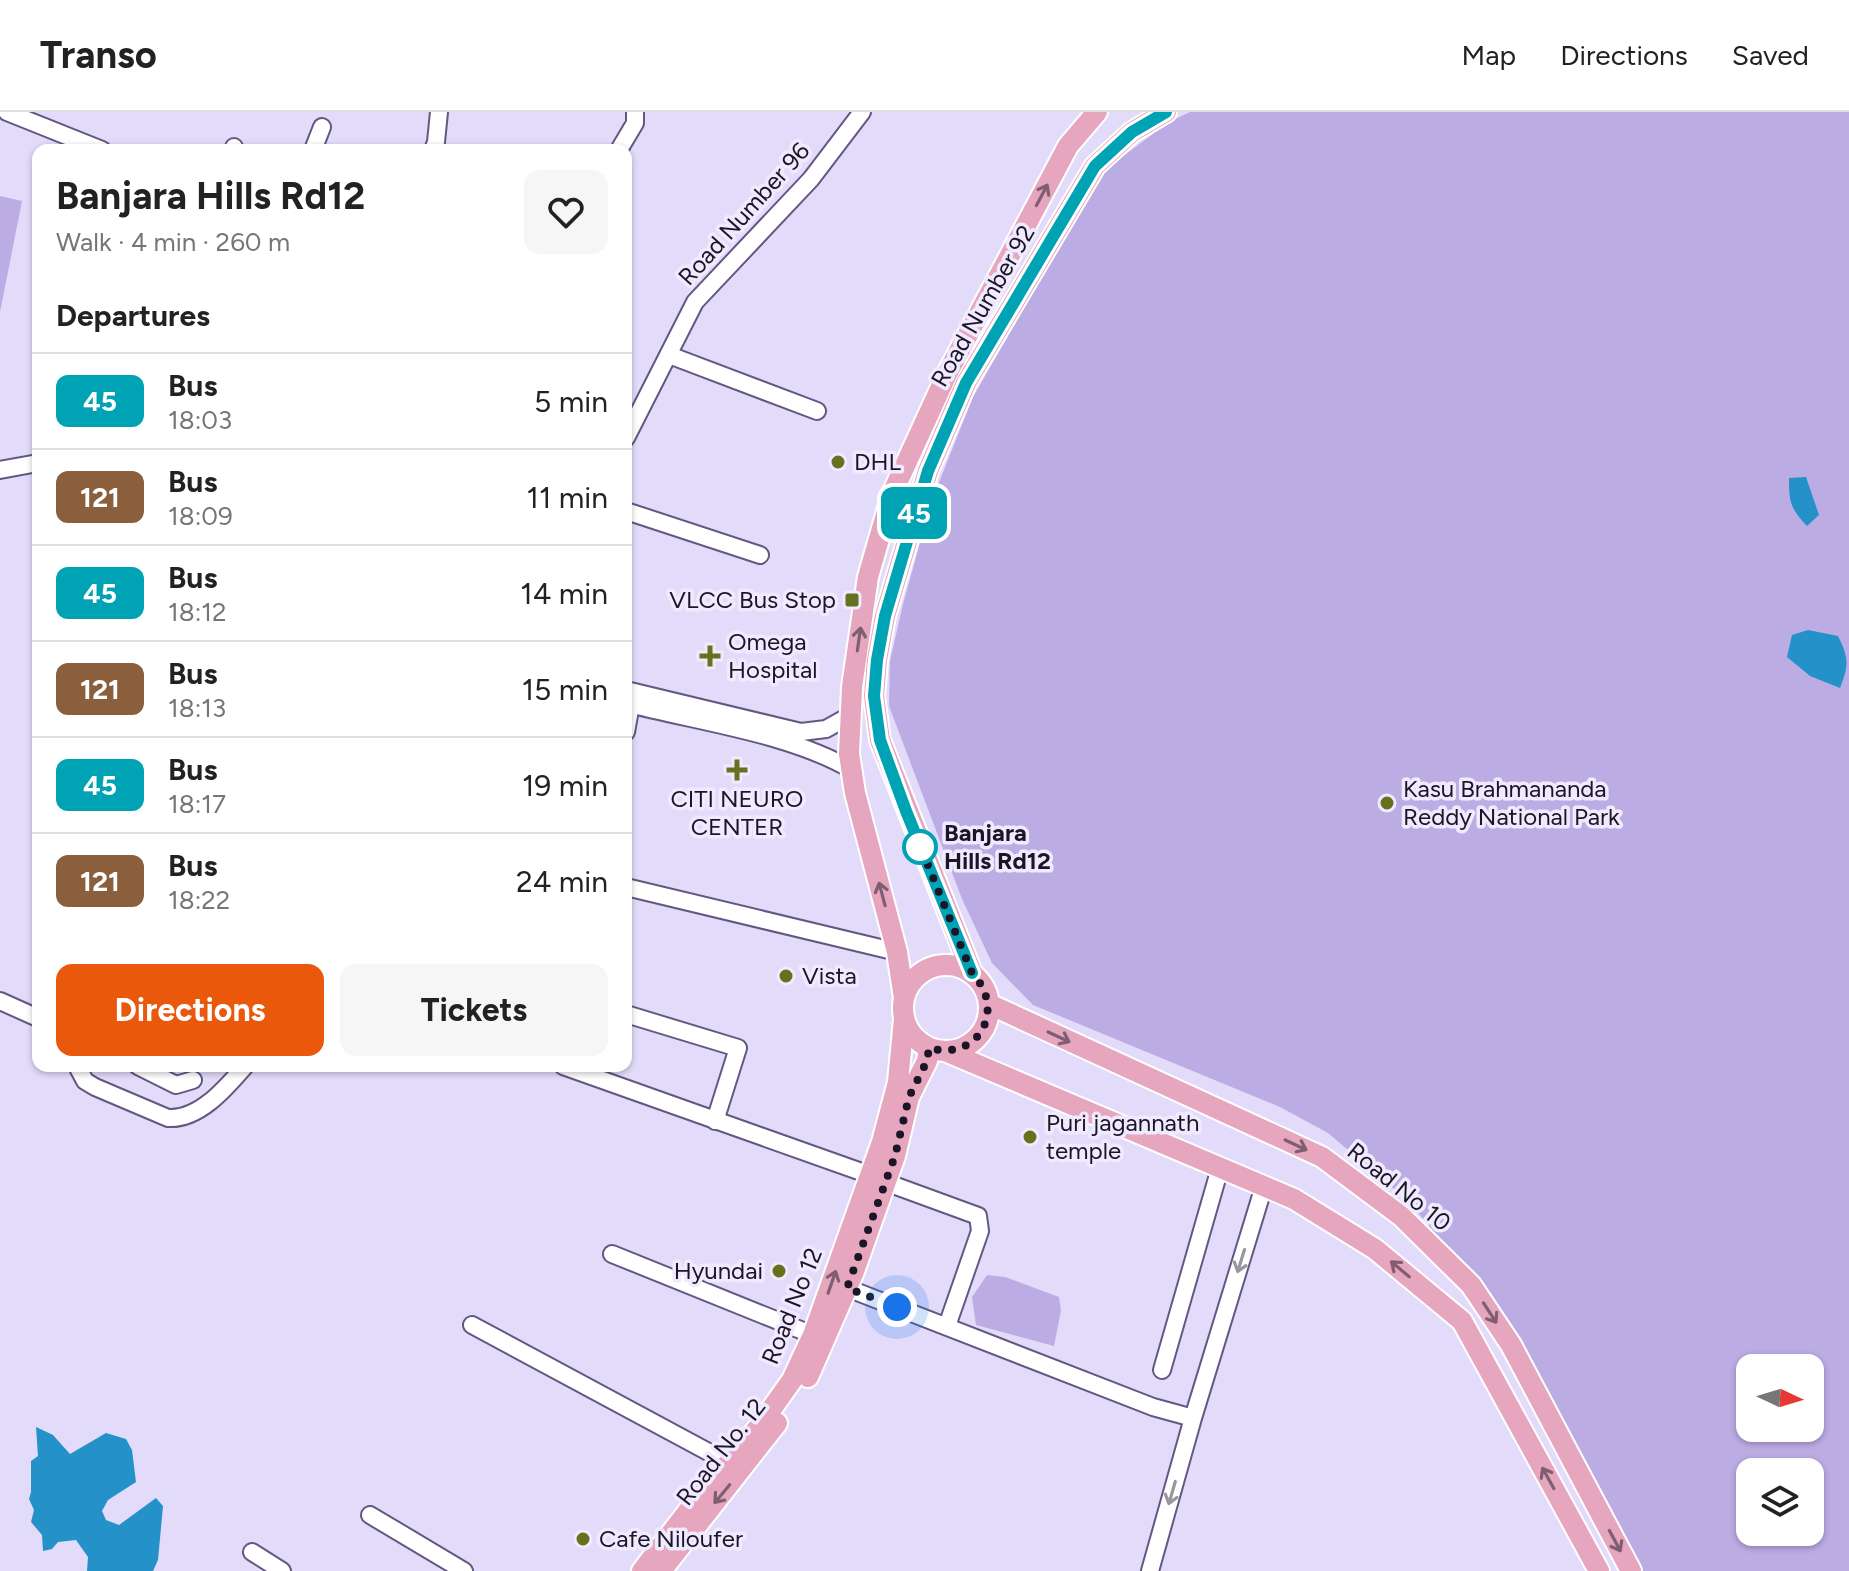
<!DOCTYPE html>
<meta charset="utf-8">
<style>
body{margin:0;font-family:Figtree,sans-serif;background:#f6f6f6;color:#222;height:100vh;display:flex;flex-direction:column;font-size:30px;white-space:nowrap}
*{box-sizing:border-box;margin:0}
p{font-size:26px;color:#767676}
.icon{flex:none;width:44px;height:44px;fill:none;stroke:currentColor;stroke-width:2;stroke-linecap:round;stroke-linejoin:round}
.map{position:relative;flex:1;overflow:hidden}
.sheet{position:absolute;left:32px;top:32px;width:600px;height:928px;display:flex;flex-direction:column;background:#fff;border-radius:16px;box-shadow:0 2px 6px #0004}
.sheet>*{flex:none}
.badge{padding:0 16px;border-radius:12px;font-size:28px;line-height:52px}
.needle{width:52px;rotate:94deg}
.fabs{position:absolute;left:1736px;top:1242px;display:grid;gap:16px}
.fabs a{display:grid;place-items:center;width:88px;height:88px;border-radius:16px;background:#fff;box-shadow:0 2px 6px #0004;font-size:40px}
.you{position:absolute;width:40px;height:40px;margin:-20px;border:6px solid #fff;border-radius:50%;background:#1a73e8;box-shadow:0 0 0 12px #1a73e833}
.map>.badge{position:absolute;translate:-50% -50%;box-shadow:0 0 0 4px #fff}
h2{padding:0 24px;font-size:30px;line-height:72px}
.round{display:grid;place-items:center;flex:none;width:84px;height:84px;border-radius:16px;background:#f6f6f6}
.head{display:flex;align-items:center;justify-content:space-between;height:136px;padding:0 24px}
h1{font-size:38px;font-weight:700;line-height:60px}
.button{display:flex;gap:16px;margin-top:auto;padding:16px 24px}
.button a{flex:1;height:92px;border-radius:16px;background:#ea580c;color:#fff;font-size:32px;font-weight:700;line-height:92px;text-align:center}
.button a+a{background:#f6f6f6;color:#222}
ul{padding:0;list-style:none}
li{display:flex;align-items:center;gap:24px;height:96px;padding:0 24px;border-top:2px solid #e0e0e0}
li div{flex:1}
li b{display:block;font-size:30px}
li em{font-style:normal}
li .badge{min-width:88px;font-weight:700;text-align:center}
header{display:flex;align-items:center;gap:48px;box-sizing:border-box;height:112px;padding:0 40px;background:#fff;border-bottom:2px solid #e0e0e0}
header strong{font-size:38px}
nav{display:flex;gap:44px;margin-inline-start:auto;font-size:28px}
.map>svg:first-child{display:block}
.green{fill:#bcace4;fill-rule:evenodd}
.water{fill:#2591c9}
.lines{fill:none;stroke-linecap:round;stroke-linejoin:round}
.minor-casing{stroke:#645883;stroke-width:20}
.major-casing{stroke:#fff;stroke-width:24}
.minor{stroke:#fff;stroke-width:16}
.major{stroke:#e5a6be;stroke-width:20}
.oneway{stroke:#805e72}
.oneway2{stroke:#98969e}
.line-casing{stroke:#fff;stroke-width:18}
.line{stroke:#00a3b4;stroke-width:12}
.walk{stroke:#1b1527;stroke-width:8;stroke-dasharray:0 14.4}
.poi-dot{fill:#65711c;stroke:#f0eaff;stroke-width:3}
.stop-dot{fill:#fff;stroke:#00a3b4;stroke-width:4}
.labels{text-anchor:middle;stroke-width:7;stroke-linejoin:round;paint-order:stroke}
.street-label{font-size:24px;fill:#1b1527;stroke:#f0eaff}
.poi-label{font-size:24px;fill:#1b1527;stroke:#f0eaff;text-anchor:start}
.stop-label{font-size:24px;font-weight:bold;fill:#1b1527;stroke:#f0eaff;text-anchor:start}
</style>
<header>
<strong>Transo</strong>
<nav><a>Map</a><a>Directions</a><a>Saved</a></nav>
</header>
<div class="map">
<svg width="1849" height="1459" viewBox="0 0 1849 1459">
<rect width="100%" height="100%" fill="#e3dbfa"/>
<path class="green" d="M1190,0H1849V1459H1640L1486,1181L1407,1088L1328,1021L1280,995L1033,893L992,851L962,787L889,594L890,549L903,492L932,388L973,285L1103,59L1169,10ZM1750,1256H1810V1316H1750ZM1750,1360H1810V1420H1750Z
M0,84L22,89L0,200Z
M987,1163L1005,1165L1059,1185L1061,1198L1054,1234L976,1213L972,1185Z"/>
<path class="water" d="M1806,365L1819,403L1807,414C1790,396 1789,390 1789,366Z
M1808,518L1838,524C1849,546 1849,553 1840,576L1810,564L1787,545L1792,523Z
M36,1315L53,1323L70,1342L106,1321L126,1327L132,1338L136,1370L108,1388L102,1399L106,1408L119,1413L156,1386L163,1394L158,1448L153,1459H87L88,1445L76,1428L58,1430L52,1437L43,1439L42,1423L31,1410L34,1398L29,1387L31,1380V1349L38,1344Z"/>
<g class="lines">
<g class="minor-casing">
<path id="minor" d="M7,0L102,38
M234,38V35
M313,38L322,15
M433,38L436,30L439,0
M619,38L635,11V0
M669,243L817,299
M626,326L695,190L811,67L862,0
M0,358L38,351
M626,399L760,443
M626,578L801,620L826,617L851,603
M626,591C697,610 789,621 852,658
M626,620L631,592
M626,775L897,840
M0,889L38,906
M626,902L738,936L715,1009
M77,954L85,969L95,975L168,1006C199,1008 226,976 245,954
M138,954L176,973L193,968
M563,954L870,1063
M885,1070L978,1104L980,1119L947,1214
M612,1142L813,1223
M847,1176L1153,1295L1193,1306
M472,1213L727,1350
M1162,1258L1220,1056
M370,1403L464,1459
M252,1440L282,1459
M1150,1459L1193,1306L1264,1074"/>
</g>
<g class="major-casing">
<path id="major" d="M903 896a43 43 0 1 1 86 0a43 43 0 1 1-86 0Z
M972,861L880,628L874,584L877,548L885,504L928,359L966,271L1095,54L1132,20L1166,0
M904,886L897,840L855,681L849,642L852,575L868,465L892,382L947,262L1068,34L1097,0
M989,892L1322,1045L1401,1104L1471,1173L1511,1233L1631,1459
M945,939L1294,1087L1375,1137L1462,1209L1599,1459
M808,1265L853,1162L895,1044L909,985L927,949L929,936
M642,1459L689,1398L758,1316L792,1268L813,1223L882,1030L898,970L904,907
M661,1459L777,1311"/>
</g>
<use href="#minor" class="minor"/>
<use href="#major" class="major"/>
</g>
<defs><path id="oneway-shaft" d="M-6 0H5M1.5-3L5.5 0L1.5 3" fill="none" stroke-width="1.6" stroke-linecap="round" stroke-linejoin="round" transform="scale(2)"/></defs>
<g class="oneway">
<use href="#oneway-shaft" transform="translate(1042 83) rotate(-62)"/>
<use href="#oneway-shaft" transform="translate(859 527) rotate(-82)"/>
<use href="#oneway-shaft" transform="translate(882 782) rotate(-105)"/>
<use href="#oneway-shaft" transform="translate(1059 925) rotate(25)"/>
<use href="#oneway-shaft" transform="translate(1296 1033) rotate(25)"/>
<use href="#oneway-shaft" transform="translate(1400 1157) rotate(-140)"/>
<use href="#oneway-shaft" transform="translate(832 1170) rotate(-71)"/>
<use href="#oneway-shaft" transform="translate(1490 1201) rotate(57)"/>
<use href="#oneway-shaft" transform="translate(1548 1366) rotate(-119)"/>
<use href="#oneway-shaft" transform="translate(722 1382) rotate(130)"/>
<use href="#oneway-shaft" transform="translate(1615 1429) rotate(62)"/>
</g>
<g class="oneway2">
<use href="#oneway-shaft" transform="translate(1241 1149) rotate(107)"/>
<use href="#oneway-shaft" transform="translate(1172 1381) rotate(106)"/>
</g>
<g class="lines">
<g class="line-casing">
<path id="line" d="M972,861L906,699L880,628L874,584L877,548L885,504L928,359L966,271L1095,54L1132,20L1166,0"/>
</g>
<use href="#line" class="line"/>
<path class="walk" d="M897,1195L847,1176L895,1044L909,985L927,949L929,936C979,950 1007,897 972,861L916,724L920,735"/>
</g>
<g class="poi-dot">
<circle cx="838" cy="350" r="8"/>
<rect x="844" y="480" width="16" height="16" rx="4"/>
<path d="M706 532h8v8h8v8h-8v8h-8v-8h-8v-8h8z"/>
<path d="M733 646h8v8h8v8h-8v8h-8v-8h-8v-8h8z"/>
<circle cx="1387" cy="691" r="8"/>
<circle cx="786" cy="864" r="8"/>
<circle cx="1030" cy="1025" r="8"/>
<circle cx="779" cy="1159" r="8"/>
<circle cx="583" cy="1427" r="8"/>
</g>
<circle class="stop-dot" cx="920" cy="735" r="16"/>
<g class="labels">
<g class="street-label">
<text transform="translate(744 102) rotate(-48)" y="8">Road Number 96</text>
<text transform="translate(983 194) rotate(-60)" y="8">Road Number 92</text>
<text transform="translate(1399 1075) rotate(39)" y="8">Road No 10</text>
<text transform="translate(792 1194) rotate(-68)" y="8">Road No 12</text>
<text transform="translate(721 1340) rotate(-52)" y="8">Road No. 12</text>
</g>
<g class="poi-label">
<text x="854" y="358">DHL</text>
<text x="836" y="496" text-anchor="end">VLCC Bus Stop</text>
<text x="728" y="538">Omega<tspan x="728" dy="28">Hospital</tspan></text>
<text x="1403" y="685">Kasu Brahmananda<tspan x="1403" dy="28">Reddy National Park</tspan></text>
<text x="737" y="695" text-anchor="middle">CITI NEURO<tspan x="737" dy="28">CENTER</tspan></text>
<text x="802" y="872">Vista</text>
<text x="1046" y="1019">Puri jagannath<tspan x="1046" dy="28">temple</tspan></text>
<text x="763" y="1167" text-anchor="end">Hyundai</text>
<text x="599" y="1435">Cafe Niloufer</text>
</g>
<g class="stop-label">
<text x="944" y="729">Banjara<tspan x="944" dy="28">Hills Rd12</tspan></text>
</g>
</g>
</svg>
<div class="fabs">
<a><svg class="needle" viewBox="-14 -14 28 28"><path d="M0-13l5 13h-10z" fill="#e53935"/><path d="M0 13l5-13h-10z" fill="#767676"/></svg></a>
<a><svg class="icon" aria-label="layers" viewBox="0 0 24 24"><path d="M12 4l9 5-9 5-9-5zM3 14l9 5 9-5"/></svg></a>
</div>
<div class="you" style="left:897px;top:1195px"></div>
<b class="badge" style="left:914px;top:401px;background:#00a3b4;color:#fff">45</b>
<section class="sheet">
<div class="head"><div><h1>Banjara Hills Rd12</h1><p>Walk · 4 min · 260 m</p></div><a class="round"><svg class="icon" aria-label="heart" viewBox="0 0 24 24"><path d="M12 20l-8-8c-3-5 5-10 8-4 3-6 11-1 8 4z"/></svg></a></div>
<h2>Departures</h2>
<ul>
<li><span class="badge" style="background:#00a3b4;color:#fff">45</span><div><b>Bus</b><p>18:03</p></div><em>5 min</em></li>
<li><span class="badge" style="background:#8b5e3c;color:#fff">121</span><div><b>Bus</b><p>18:09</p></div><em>11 min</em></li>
<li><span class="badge" style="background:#00a3b4;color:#fff">45</span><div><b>Bus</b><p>18:12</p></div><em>14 min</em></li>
<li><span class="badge" style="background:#8b5e3c;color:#fff">121</span><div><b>Bus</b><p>18:13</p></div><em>15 min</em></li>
<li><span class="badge" style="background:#00a3b4;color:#fff">45</span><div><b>Bus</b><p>18:17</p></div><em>19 min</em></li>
<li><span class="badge" style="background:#8b5e3c;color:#fff">121</span><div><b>Bus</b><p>18:22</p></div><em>24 min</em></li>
</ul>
<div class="button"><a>Directions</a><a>Tickets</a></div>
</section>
</div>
